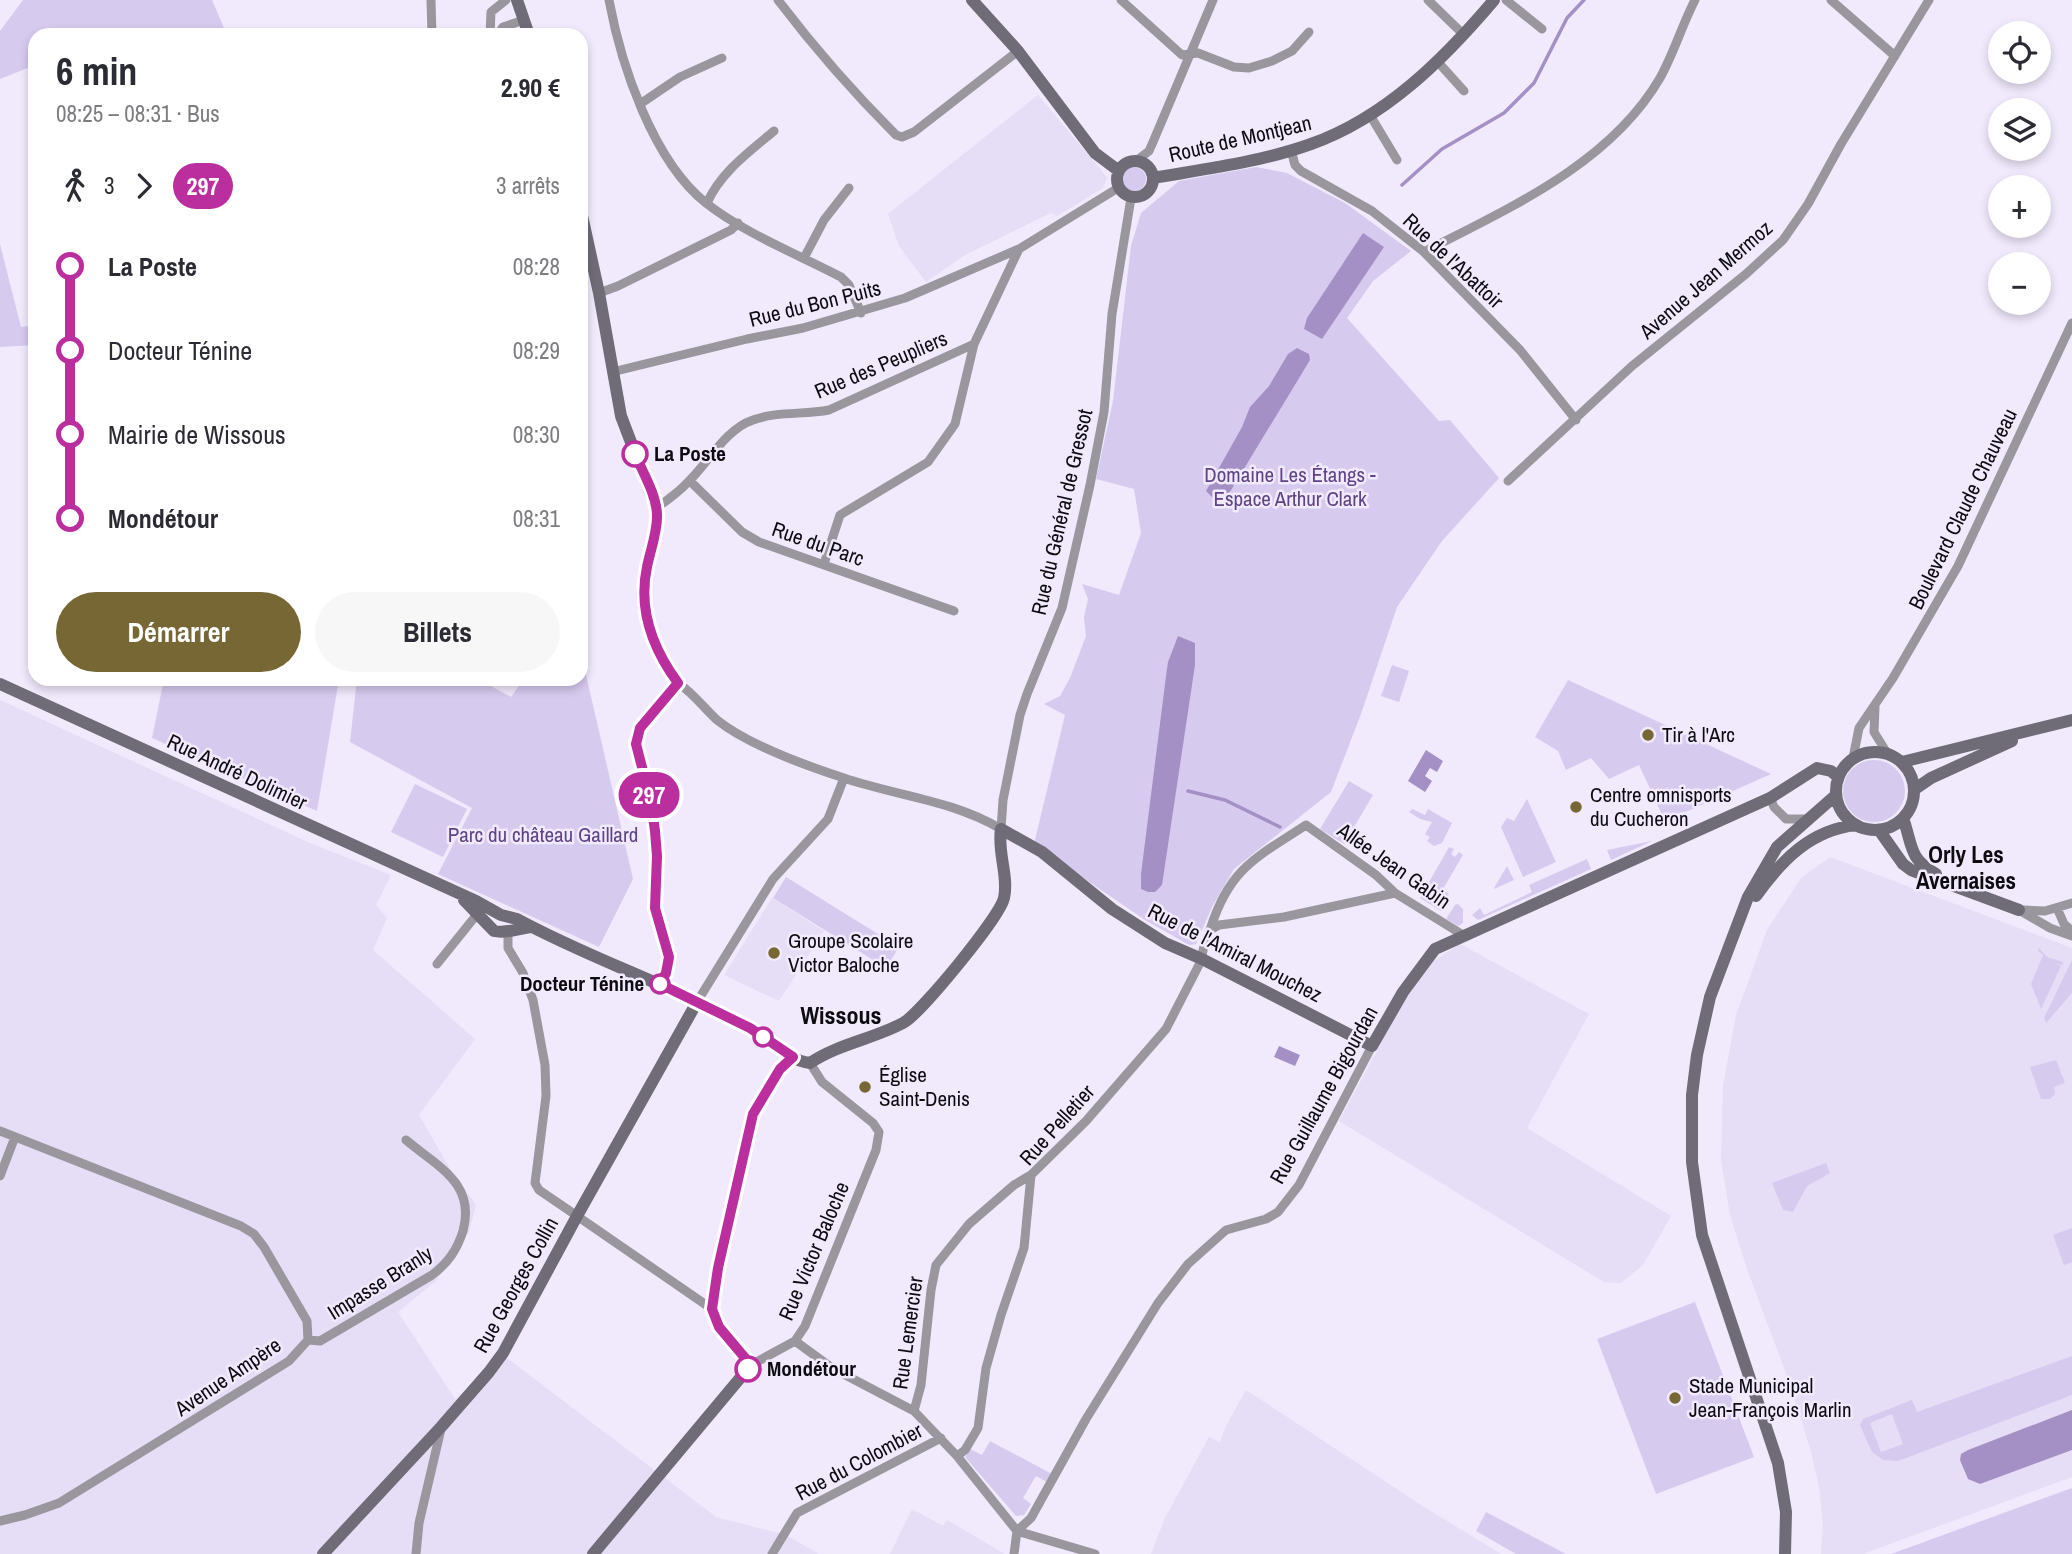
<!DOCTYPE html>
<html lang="fr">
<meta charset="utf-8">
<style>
body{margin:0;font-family:"Archivo Narrow",sans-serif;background:#f7f7f7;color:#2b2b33;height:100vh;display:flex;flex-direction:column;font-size:26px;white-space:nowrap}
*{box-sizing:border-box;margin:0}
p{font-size:23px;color:#7c7c81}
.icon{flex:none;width:38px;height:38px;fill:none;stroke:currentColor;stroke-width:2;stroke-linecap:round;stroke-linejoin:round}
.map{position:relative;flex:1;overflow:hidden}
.panel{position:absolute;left:28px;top:28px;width:560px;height:658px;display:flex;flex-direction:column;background:#fff;border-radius:21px;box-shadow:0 4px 10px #0003}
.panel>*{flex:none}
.badge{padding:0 14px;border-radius:23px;font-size:24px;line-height:46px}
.buttons{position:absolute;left:1988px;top:21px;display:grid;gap:14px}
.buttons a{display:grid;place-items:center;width:63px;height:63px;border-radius:50%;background:#fff;box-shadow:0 4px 10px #0003;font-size:35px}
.map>.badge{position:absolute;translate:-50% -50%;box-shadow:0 0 0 4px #fff}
.legs{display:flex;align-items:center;gap:10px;height:77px;padding:0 28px;font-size:23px}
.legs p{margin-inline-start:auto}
.overview{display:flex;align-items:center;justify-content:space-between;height:119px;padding:0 28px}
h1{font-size:38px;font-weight:800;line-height:52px}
.action{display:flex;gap:14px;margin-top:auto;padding:14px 28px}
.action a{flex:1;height:80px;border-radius:42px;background:#776734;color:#fff;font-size:28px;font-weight:800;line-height:80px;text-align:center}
.action a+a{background:#f7f7f7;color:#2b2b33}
ul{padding:0 28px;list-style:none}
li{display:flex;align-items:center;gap:24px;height:84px;font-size:26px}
li i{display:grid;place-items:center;width:10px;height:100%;margin:0 9px;background:currentColor}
li i::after{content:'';width:18px;height:18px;margin:-9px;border:5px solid;border-radius:50%;background:#fff}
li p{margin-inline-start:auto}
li:first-child i{background:linear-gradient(#0000 50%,currentColor 0)}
li:last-child i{background:linear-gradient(currentColor 50%,#0000 0)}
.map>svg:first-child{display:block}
.built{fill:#e6ddf6}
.green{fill:#d7caef;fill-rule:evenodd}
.water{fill:#a490c5}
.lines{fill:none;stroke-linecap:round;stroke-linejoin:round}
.stream{stroke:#a490c5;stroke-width:3.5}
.street{stroke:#99969e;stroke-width:9}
.secondary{stroke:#706c77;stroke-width:12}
.line-1-casing{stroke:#fff;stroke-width:16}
.line-1{stroke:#bb2e9e;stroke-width:10}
.stop-1-dot{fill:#fff;stroke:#bb2e9e;stroke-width:3.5}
.poi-dot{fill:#776734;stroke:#f1eafd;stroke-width:2.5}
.labels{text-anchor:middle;stroke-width:5;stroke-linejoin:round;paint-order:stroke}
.street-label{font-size:21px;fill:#0d0b11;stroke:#f1eafd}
.stop-label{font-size:21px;font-weight:bold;fill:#0d0b11;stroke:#f1eafd;text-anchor:start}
.park-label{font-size:21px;fill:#5f4386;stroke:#f1eafd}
.poi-label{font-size:21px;fill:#0d0b11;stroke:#f1eafd;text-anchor:start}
.neighbourhood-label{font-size:23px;font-weight:bold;fill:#0d0b11;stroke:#f1eafd}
.quarter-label{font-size:24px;font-weight:bold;fill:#0d0b11;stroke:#f1eafd}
</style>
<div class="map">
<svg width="2072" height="1554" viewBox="0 0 2072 1554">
<rect width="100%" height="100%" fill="#f1eafd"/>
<path class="built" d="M1038,95L1102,171L1107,178L1103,188L1057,216L1051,213L965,255L926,282L899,246L888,214Z
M0,700L310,843L391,875L376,905L387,918L373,950L475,1039L419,1115L455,1177L476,1205L469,1232L436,1281L398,1312L455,1399L507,1358L716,1517L786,1535L819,1554H0Z
M1830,857L2072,948V1477L1863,1554H1821L1823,1525L1819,1487L1811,1451L1787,1376L1747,1269L1730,1215L1721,1160L1723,1086L1736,1015L1767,930L1801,878Z
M772,898L824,931L779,1001L724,975Z
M1460,944L1589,1014L1527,1128L1671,1216L1643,1265L1621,1283L1604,1282L1339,1121L1405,999L1435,960Z
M1246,1390L1421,1505L1501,1554H1151L1165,1518L1209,1437L1220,1442L1226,1426Z
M912,1509L943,1526L947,1520L1005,1554H890Z"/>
<path class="green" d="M23,0H212L227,35H35V87L28,68L0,79V31Z
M1122 179a12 12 0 1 1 24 0a12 12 0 1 1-24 0Z
M1256,167L1287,173L1345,203L1411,251L1373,281L1347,318L1439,421L1450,420L1499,478L1442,541L1397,607L1361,714L1331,792L1234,869L1212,907L1196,944L1189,945L1145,920L1034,844L1065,715L1044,704L1060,696L1070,678L1086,636L1084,617L1088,599L1082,584L1119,595L1141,533L1134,489L1096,479L1113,401L1131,246L1141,213L1179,181Z
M0,244L21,327L35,325V345L0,347Z
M581,653L633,879L599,947L438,874L472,808L350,742L357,679H478L511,697L524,679H581Z
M1392,665L1409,671L1399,702L1381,696Z
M164,679H339L317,811L152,738Z
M1568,680L1771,774L1688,811L1663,817L1639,765L1609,779L1591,758L1566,770L1558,751L1535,737Z
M1843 791a31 31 0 1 1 62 0a31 31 0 1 1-62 0Z
M1349,781L1373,795L1344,844L1320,829Z
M415,784L467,809L443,857L391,832Z
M1527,799L1556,862L1523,877L1501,827L1507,818L1514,821Z
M1412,809L1425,815L1428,809L1452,823L1442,843L1434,846L1427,841L1430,837L1425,834L1432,822L1420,819L1409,812Z
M1652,841L1611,860L1607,850Z
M1449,847L1454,849L1451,854L1455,857L1459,852L1463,855L1443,889L1449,894L1441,911L1420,898Z
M1587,859L1591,869L1478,920L1472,915L1480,908L1484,915L1532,892L1529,885Z
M1507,866L1514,880L1494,889V888Z
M786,877L899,947L886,968L773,898Z
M1458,904L1463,909V923L1458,926L1446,919L1455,905Z
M2039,948L2047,957L2063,962V965L2057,964L2061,966L2041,1009L2031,984L2043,955L2038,951Z
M2072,960V993L2046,1023L2044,1018Z
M2056,1060L2065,1083L2054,1087L2055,1094L2050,1099H2041L2030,1067Z
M1826,1163L1830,1173L1807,1186L1793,1212L1783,1210L1772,1183Z
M2072,1228V1262L2064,1265L2053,1235Z
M1695,1302L1754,1457L1656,1494L1597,1339Z
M2072,1356V1395L1898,1461L1883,1460L1872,1452L1860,1425L1863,1419L1912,1400L1917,1412ZM1892,1414L1903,1444L1881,1452L1870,1423Z
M990,1441L1052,1474L1047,1482L1036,1476L1023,1498L1031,1504L1024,1515L1016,1516L965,1457L970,1449L982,1455Z
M2072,1488V1554H1891Z
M1486,1512L1566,1554H1516L1476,1531Z"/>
<path class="water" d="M1363,233L1384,247L1322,339L1304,329L1307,318Z
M1297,348L1309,354L1310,360L1225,500L1213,498L1206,491L1242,427L1250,407L1269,386L1288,354Z
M1178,636L1195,643V665L1162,885L1155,892H1148L1141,889V874L1166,676L1168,662Z
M1426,750L1443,761L1437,772L1430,768L1425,776L1432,781L1425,792L1408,781Z
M1279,1046L1300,1055L1295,1066L1274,1057Z
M2072,1410V1450L1980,1484L1968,1479L1960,1460L1961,1454L1968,1450Z"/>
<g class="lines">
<path class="stream" d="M1402,185L1442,149L1504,113L1534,83L1567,18L1584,0
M1188,791L1225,800L1280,827"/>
<path class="street" d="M431,0L432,35
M609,0C621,65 653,161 706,203C744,233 797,254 841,277L849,285L861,313
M778,0C816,50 852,91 896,135L902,137L914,132L1018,51
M1121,0L1182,55L1198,53L1234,67L1249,68L1272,61L1292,51L1309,32
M1428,0L1464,35
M1506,0L1542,29
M1831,0L1895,56
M490,35L491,12L506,0
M498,35L503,27L524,20
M1437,61L1464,91
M640,104L680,77L722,58
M1370,115L1397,160
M1291,150L1295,165L1301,171L1372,211L1424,252L1520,350L1576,420
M1136,161L1149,151L1153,142L1213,0
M707,203C721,172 749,152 774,131
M1424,252C1509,208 1610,164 1660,78C1674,53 1682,25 1695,0
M804,258L824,220L849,188
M599,293L618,286L731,230L738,223
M612,372L747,339L803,328L905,298L1019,249L1118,188
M690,481L742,532L759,542L954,611
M1508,481L1632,366L1746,274L1783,240L1808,204L1841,144L1929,0
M656,508C668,500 680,491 690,480C709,461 726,429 753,420C777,411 804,415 829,410L974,344L1019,249
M824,564L840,515L928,462L955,424L974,344
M678,683C693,693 704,708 717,720C747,744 807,766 844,778C897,796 952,800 1001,829L1003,800L1020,715L1027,694L1062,608L1090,485L1104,412L1112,314L1131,198
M1875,707L1874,732L1887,753
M1853,758L1859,728L1893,678L1958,566L2072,323
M1770,798L1774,807L1786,819H1809
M2057,908L2064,924L2072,931
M2019,910L2050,928L2072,936
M2024,910L2045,911L2072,903
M1210,930L1219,925L1284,917L1395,893
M508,932V948L523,973L533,1000L545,1065L546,1096L535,1183L539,1190L564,1207L712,1309
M437,964L478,913
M697,1002L773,879L828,819L844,778
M0,1131L241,1226L254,1234L264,1247L307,1321L308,1340L289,1361L59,1503L25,1515L0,1521
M0,1176L15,1137
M308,1340L320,1341L432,1275C448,1263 457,1250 463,1231C476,1183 438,1167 406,1140
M795,1341L832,1368L914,1411L957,1456L1017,1531
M751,1365L795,1341L805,1326L876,1150L879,1132L873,1123L822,1082L810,1063
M914,1411L921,1385L931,1290L936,1265L969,1224L1014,1185L1031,1175
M957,1456L965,1450L978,1428L986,1368L1001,1315L1024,1248L1031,1175L1086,1121L1166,1029L1202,959C1202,946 1207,939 1211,927C1230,868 1257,857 1306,825L1376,875L1395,893L1463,935
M1017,1531L1031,1518L1086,1419L1158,1303L1188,1264L1226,1230L1266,1219L1278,1212L1299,1185L1372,1046
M1017,1531L1095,1554
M416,1554L419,1523L441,1429
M772,1554L797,1513L941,1438
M1014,1554L1017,1531"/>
<path class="secondary" d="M517,0L529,35
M972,0L1018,51L1095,153L1119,171
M1117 179a18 18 0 1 1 36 0a18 18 0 1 1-36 0Z
M1153,178C1205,169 1261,162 1311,144C1385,118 1444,59 1494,0
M581,211L599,293L621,416L656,508L657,518C653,541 645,564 643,588C640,621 659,657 678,683L640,728L637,744L655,828L657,856L655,908L669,957L666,973L660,984
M0,684L476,901L501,915L517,919C592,960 675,986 750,1029C769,1039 788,1061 810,1063C838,1044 873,1039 903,1023C920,1014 1000,917 1004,898C1009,876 997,852 1001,829L1042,852L1112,909L1165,943L1202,959L1372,1046L1403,992L1435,949L1770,798L1817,768L1831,771L1838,777
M1836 791a39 39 0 1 1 78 0a39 39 0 1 1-78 0Z
M1902,762L2072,720
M1915,789L1931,778L2012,741
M1903,818C1913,846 1908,858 1936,874
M1879,830L1903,864L1911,870L2019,910
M1756,896C1781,861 1810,830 1856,825
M464,900L494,931C507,934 519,928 532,927
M323,1554L441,1427L489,1372L503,1353L577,1216L697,1002
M593,1554L751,1365L725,1335L712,1309L717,1268L753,1114L780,1069L793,1057
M1785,1554L1786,1512L1778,1463L1702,1235L1692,1162V1095L1697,1055L1710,997L1748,897L1777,847L1836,795"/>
</g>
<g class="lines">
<g class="line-1-casing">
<path id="line-1" d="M635,454C643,473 656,494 657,514C658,531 650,551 647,567C638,609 653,649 678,683L640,728L636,744L651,802L655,831L657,856L655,908L669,957L666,973L660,984L750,1028L793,1057L780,1069L753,1114L718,1268L712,1309L719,1327L751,1365L748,1369"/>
</g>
<use href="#line-1" class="line-1"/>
</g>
<g class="stop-1-dot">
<circle cx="635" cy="454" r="12"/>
<circle cx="660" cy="984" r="9"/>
<circle cx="763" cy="1037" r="9"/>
<circle cx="748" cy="1369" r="12"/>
</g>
<g class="poi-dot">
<circle cx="1648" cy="735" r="7"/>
<circle cx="1576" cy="807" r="7"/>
<circle cx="774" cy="953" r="7"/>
<circle cx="865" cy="1087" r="7"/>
<circle cx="1675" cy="1398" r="7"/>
</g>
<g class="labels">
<g class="street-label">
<text transform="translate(1240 139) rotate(-13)" y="7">Route de Montjean</text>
<text transform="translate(1453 261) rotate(43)" y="7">Rue de l'Abattoir</text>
<text transform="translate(1706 280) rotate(-41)" y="7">Avenue Jean Mermoz</text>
<text transform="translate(815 304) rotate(-14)" y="7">Rue du Bon Puits</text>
<text transform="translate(881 365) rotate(-23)" y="7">Rue des Peupliers</text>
<text transform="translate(1963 509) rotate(-64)" y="7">Boulevard Claude Chauveau</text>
<text transform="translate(1062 512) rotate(-77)" y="7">Rue du Général de Gressot</text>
<text transform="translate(818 544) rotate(19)" y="7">Rue du Parc</text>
<text transform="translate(237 772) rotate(25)" y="7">Rue André Dolimier</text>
<text transform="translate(1394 866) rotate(35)" y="7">Allée Jean Gabin</text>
<text transform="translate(1235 953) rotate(27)" y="7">Rue de l'Amiral Mouchez</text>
<text transform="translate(1324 1095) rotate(-61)" y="7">Rue Guillaume Bigourdan</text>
<text transform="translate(1057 1125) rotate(-48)" y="7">Rue Pelletier</text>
<text transform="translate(814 1251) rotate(-67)" y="7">Rue Victor Baloche</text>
<text transform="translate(380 1283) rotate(-32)" y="7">Impasse Branly</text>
<text transform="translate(516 1285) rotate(-61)" y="7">Rue Georges Collin</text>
<text transform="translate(908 1333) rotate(-82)" y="7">Rue Lemercier</text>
<text transform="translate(228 1377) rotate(-34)" y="7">Avenue Ampère</text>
<text transform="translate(859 1462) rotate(-28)" y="7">Rue du Colombier</text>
</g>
<g class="stop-label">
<text x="654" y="461">La Poste</text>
<text x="644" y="991" text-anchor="end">Docteur Ténine</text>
<text x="767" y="1376">Mondétour</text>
</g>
<g class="park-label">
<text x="1290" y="482">Domaine Les Étangs -<tspan x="1290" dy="24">Espace Arthur Clark</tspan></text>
<text x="543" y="842">Parc du château Gaillard</text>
</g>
<g class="poi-label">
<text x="1662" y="742">Tir à l'Arc</text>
<text x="1590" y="802">Centre omnisports<tspan x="1590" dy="24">du Cucheron</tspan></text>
<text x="788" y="948">Groupe Scolaire<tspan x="788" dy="24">Victor Baloche</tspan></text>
<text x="879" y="1082">Église<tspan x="879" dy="24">Saint-Denis</tspan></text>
<text x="1689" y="1393">Stade Municipal<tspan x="1689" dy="24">Jean-François Marlin</tspan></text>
</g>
<g class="neighbourhood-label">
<text x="1966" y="863">Orly Les<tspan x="1966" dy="26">Avernaises</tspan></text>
</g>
<g class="quarter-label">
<text x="841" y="1024">Wissous</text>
</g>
</g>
</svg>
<div class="buttons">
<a><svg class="icon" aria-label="locate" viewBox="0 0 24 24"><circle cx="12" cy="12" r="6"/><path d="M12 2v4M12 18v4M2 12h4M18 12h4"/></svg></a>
<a><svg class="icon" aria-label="layers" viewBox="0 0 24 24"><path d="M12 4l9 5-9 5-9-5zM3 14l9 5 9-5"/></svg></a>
<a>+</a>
<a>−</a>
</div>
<b class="badge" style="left:649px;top:795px;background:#bb2e9e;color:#fff">297</b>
<section class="panel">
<div class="overview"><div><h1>6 min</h1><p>08:25 – 08:31 · Bus</p></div><b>2.90 €</b></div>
<div class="legs"><svg class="icon" aria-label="walk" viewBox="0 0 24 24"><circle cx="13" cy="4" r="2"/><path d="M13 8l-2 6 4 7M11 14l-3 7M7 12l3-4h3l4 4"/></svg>3<svg class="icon" aria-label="forward" viewBox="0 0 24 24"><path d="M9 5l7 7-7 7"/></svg><b class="badge" style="background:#bb2e9e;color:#fff">297</b><p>3 arrêts</p></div>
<ul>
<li><i style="color:#bb2e9e"></i><b>La Poste</b><p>08:28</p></li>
<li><i style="color:#bb2e9e"></i><span>Docteur Ténine</span><p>08:29</p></li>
<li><i style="color:#bb2e9e"></i><span>Mairie de Wissous</span><p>08:30</p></li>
<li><i style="color:#bb2e9e"></i><b>Mondétour</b><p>08:31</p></li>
</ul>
<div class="action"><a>Démarrer</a><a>Billets</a></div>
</section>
</div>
